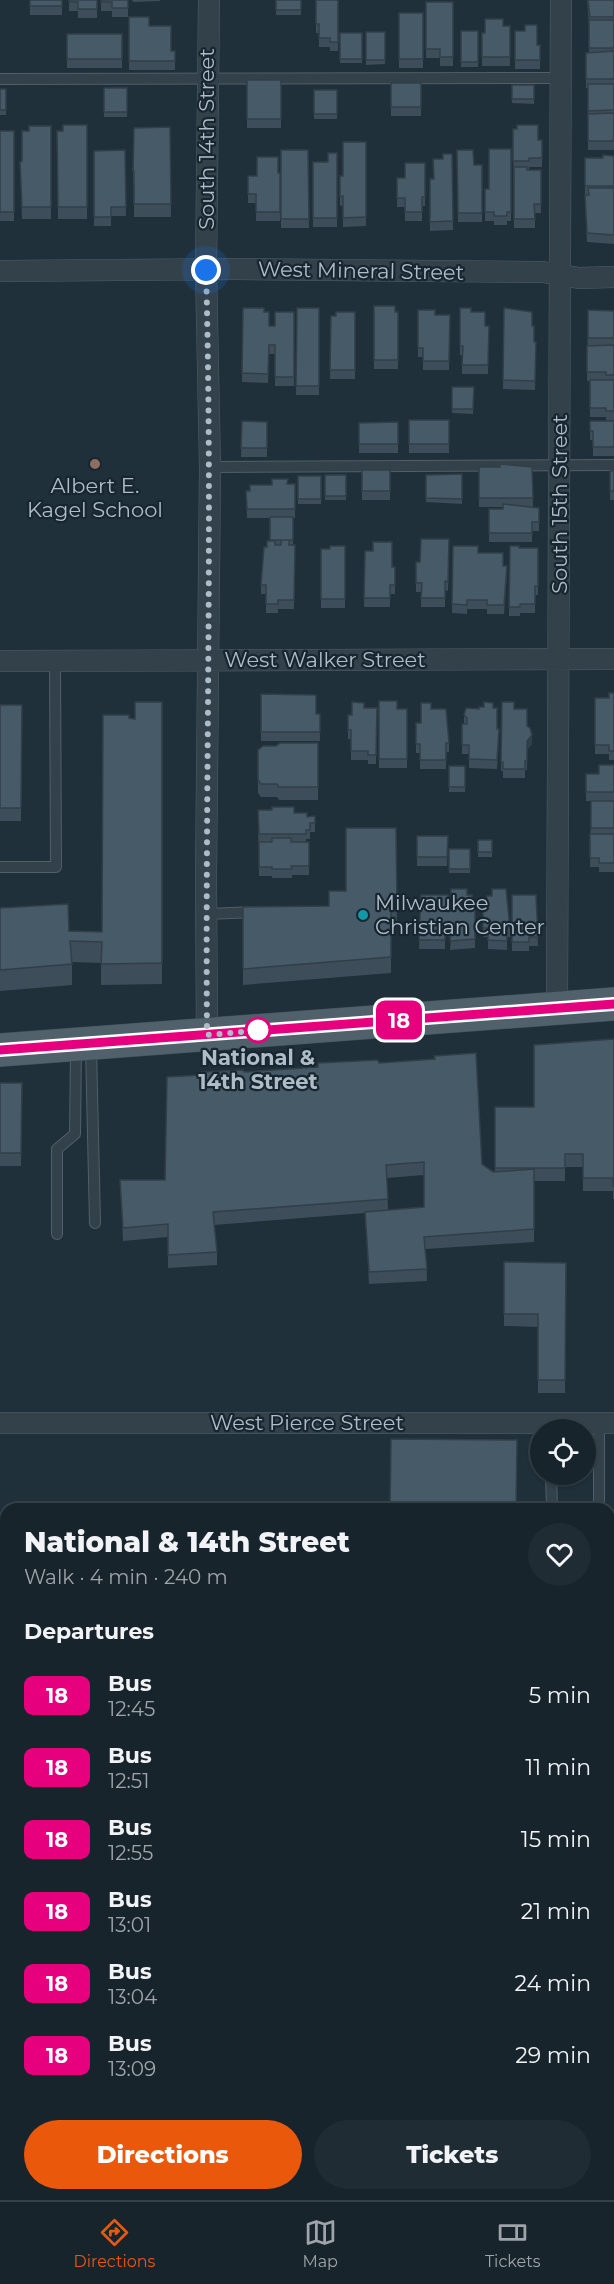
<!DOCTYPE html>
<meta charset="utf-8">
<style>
body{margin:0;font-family:Montserrat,sans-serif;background:#202c34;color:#f1f3f6;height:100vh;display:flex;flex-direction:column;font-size:22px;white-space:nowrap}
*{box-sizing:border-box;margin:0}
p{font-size:20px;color:#9ea4a9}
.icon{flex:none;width:33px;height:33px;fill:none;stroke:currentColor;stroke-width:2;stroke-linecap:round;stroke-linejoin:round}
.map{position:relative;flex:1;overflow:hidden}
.sheet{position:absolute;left:0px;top:1503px;width:615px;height:698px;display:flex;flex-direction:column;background:#17242c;border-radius:18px 18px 0 0;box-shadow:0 2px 4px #0004,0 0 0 2px #364148}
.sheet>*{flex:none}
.badge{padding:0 12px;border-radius:9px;font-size:21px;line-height:39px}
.tools{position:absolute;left:530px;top:1419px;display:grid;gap:12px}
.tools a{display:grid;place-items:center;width:66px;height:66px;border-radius:50%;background:#17242c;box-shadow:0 2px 4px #0004,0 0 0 2px #364148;font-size:30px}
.you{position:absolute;width:30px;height:30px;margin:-15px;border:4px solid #fff;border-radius:50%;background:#1a73e8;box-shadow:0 0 0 9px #1a73e833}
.map>.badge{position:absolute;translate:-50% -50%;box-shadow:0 0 0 3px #fff}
h2{padding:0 24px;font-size:22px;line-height:54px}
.round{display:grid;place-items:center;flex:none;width:63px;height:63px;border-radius:32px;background:#202c34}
.headline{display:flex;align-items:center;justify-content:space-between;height:102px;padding:0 24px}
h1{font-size:28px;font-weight:800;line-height:45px}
.primary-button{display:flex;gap:12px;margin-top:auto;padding:12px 24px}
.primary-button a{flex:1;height:69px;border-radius:36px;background:#ea580c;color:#fff;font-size:24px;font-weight:800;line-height:69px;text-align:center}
.primary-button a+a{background:#202c34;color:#f1f3f6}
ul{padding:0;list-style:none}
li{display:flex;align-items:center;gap:18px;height:72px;padding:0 24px}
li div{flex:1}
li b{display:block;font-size:22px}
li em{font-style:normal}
li .badge{min-width:66px;font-weight:700;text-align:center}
.dock{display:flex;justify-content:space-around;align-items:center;height:84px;border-top:2px solid #364148;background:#17242c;font-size:16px;color:#9ea4a9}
.dock a{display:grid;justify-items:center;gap:3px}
.dock .current{color:#ea580c}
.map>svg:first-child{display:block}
.water{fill:#2f4e61}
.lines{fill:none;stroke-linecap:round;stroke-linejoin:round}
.lane-casing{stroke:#505f68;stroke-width:12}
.street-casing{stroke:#505f68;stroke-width:22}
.primary-casing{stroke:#3f4d57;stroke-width:34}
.lane{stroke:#33414a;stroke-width:10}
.street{stroke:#33414a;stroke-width:21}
.primary{stroke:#50616b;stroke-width:33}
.wall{fill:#3d4d59;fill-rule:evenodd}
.shaded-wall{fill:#323f48}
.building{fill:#475a67;stroke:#323f48;stroke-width:1.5}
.line-casing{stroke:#fff;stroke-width:14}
.line{stroke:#e6007e;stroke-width:9}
.walk{stroke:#adbcc7;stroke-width:6;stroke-dasharray:0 10.8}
.education-dot{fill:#8d6e63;stroke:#18262f;stroke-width:2}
.culture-dot{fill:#0f9aa8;stroke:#18262f;stroke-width:2}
.stop-dot{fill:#fff;stroke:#e6007e;stroke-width:3}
.labels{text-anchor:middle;stroke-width:4.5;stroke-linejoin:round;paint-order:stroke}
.street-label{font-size:21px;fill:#adbcc7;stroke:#18262f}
.poi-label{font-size:21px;fill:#adbcc7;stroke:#18262f}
.stop-label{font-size:21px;font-weight:bold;fill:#adbcc7;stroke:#18262f}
</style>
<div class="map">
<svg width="614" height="2200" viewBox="0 0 614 2200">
<rect width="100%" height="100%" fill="#1f303a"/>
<path class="water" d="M0,2178H6V2194H609V2185H614V2200H0Z"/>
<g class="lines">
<g class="lane-casing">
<path id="lane" d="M0,79L560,78
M210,467L614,465
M0,867H56L55,661
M206,914L257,912
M91,1047L95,1223
M57,1234V1149L75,1134L76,1048
M599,1423V1509
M551,1474L552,1509"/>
</g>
<g class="street-casing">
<path id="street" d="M0,271L237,269L543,272L579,278L614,277
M0,661L614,659
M557,1008L561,0
M207,1035L206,880L210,467L206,270L209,0
M0,1423H614
M0,1844H6
M609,1846H614"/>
</g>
<g class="primary-casing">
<path id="primary" d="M0,1050L614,1004"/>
</g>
<use href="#lane" class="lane"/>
<use href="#street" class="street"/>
<use href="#primary" class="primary"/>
</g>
<path class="wall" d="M30,0H62V15H30Z
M69,0H97V18H78V11H69Z
M101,0H128V17H112V11H101Z
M132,0H160V1L133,2Z
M276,0H301V15H276Z
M316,0H338V51H330V47H319V33H316Z
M587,0H614V150H588V88H586V53H589V24Z
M426,2H453V66H440V58H426Z
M399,13H423V68H399Z
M129,17L149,26L171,51H175V70H129Z
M503,26H510V66H482V33H485Z
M461,31H478V67H461Z
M515,31L537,45H540V69H515Z
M366,32H385V64L366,65Z
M340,33H362V63H340Z
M67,34H122V68H67Z
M247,80H281V128H247Z
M391,83H421V116H391Z
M512,85H534V104L512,103Z
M104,88H127V117H104Z
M0,89H6V115H0Z
M314,90H337V119H314Z
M87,125V219H58L57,131H63Z
M51,126V219H22L20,162L22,161L29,131Z
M170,127L171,217H134V184H133V171Z
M513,129L538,140H542V167H529V170H541V213H535V228H514Z
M0,131H14V221H0Z
M366,142V226L343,227V205L340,206V176H343Z
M511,149V221H507V225H494V221H485V189H489Z
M125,150L126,216H111V226H94V151Z
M281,150H308L309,228H281Z
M457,150L474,165H482V222H458Z
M337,153V227H313V162H328Z
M452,154L453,230L430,231V179H434L443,159Z
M614,156V244L587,242L585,204V158H603Z
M425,163V206H422V221H405V207H397V178H405Z
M280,173V221H256V203H248V176H257Z
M374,306L398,312V369H374Z
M243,308L264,312L269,326H275L294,312V386H275V354H269L268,383L242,382Z
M297,308H319V395H296Z
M460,308L471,312L485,326H489L488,374H462V355H460Z
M504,308L532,326L534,342H536L535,390L503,389Z
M418,310L435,315H450L449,370H423V357H418Z
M588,310L614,311V420H606V417H590V381H587Z
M355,312V379H330L331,316H336Z
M452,387H474L473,414L452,413Z
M409,420H449V453H409Z
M242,421L267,422V457H241Z
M590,421H614V456H593V440H590Z
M398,422V453H359V423Z
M479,467H532L533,507L539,517V531H532V542H489V509H503V507H479Z
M362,470H390V500H362Z
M610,471H614V500H610Z
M462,474V504L426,502V475Z
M325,475H346V500H325Z
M298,476H321V504H298Z
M288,484H295V518H293V544H289L295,545L294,609H278V613H266V594H261V585L267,547L270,541V518H247L246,491Z
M449,539L448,591L445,590V607H421V592H416V562H420Z
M345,546V608H321V549H330Z
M453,546L503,566L507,575L504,614H487V609H467V614L452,613Z
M510,546L519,548H538V595H535V613H520V616H509Z
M365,551L392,567H395V594H390V607H364Z
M614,693V760H609V754H595V698H609Z
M261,694L316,714H320V741H261Z
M379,701L397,709H407V768H379Z
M162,702V984L101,985V963L72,962V985L0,991V908L69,931L102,932L129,719H135Z
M502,702L514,709L527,726L532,744L527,750V770H525V778H503V771H501Z
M0,705H22L21,821H0Z
M364,708H377L376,764H368V760H351V739H348V715H352Z
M493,708L499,738L497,769L469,768V754H462V724H464V715L479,709Z
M431,709L449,743V752H446V769H420V753H416V723H421Z
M318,743V800H279L277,797H261L258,793V750L276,746Z
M614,765V801H586V774H599Z
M449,766H465V792H449Z
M591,801H614V872H599V867H590Z
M294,813L307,817L315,816V832H310V839H306V842H309V875H292V878H272V876H259L258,819Z
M396,828L397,923H391V973L243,985V907L329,906L346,891Z
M417,836H448L447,866H417Z
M478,840H492V857H478Z
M449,849H470V873H449Z
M421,895L448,908H451L467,895L472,909L475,908V948L450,950L451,937L445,936V949H419Z
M512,895H536L538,946H529V951H512Z
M483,909L510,928V937H507V950L488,949V937H483Z
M614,1039V1199H613V1191H583V1167H565V1181H534V1242L426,1249L427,1281L369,1284L365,1213L214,1225L217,1252V1265L168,1268V1237L123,1241L120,1180H165L244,1072L379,1063L482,1164L495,1172V1107H534ZM424,1175V1207L388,1210L387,1178Z
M0,1083H22L21,1166H0Z
M504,1262L566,1263L565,1393H538V1327L504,1326Z
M609,1544H614V1591H609Z
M609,1610H614V1810H609Z
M0,1672H6V1808L0,1807Z
M6,1979V2032H0Z"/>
<path class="shaded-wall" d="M532,735V744L527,750V741Z
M4,2018V2031L0,2032V2019Z"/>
<path class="building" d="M30,0H62V6H30Z
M69,0H97V9H78V2H69Z
M101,0H128V8H112V2H101Z
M276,0H301V10H276Z
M316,0H338V42H330V38H319V24H316Z
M588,0H614V17H590Z
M426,2H453V57H440V49H426Z
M399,13H423V59H399Z
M129,17H149V26H171V51H175V61H129Z
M485,19H503V26H510V57H482V33H485Z
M589,20H614V48H589Z
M525,25H537V45H540V60H515V31H525Z
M461,31H478V62H461Z
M366,32H385V60H366Z
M340,33H362V59H340Z
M67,34H122V59H67Z
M614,51V79H586V53Z
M247,80H281V119H247Z
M391,83H421V107H391Z
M588,84H614V110L588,111Z
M512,85H534V99H512Z
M104,88H127V112H104Z
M0,89H6V110H0Z
M314,90H337V114H314Z
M614,113V141H588V114Z
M63,125H87V207H58L57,131H63Z
M517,125H538V140H542V158H529V161H513V129H517Z
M29,126H51V207H22L20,162L22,161V131H29Z
M170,127L171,204H134V171H133L134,128Z
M0,131H14V212H0Z
M343,142H366V217L343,218V196L340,197V176H343Z
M489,149H511V212H507V216H494V212H485V189H489Z
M125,150L126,207H111V217H94V151Z
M281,150H308L309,219H281Z
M457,150H473L474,165H482V213H458Z
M328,153H337V218H313V162H328Z
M443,154H452L453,221L430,222V179H434L433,159H443Z
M603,155L614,156V186H585V158H603Z
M257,157H278V173H280V212H256V194H248V176H257Z
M405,163H425V197H422V212H405V198H397V178H405Z
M514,167H527V170H541V204H534L535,219H514Z
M588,188H614V235L587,233L585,195H589Z
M374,306H395V312H398V360H374Z
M243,308H264V312H269V326H275V312H294V377H275V345H269L268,374L242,373Z
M297,308H319V386H296Z
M460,308H471V312H485V326H489L488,365H462L463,346H460Z
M504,308L532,312V326H534V342H536L535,381L503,380Z
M418,310H435V315H450L449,361H423V348H418Z
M588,310L614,311V338H588Z
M336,312H355V370H330L331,316H336Z
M614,345V375H606V372H587V346Z
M590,380H614V411H606V408H590Z
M452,387H474L473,409H452Z
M409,420H449V444H409Z
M242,421L267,422V448H241Z
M590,421H614V447H593V431H590Z
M398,422V444H359V423Z
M500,464L532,467L533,498H479V467H500Z
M362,470H390V491H362Z
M610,471H614V491H610Z
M462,474V499L426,498V475Z
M325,475H346V496H325Z
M298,476H321V499H298Z
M272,479H288L287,484H295V509H247L246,491H250V485H272Z
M503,504L539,508V522H532V533H489V509H503Z
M270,517H293V540H270Z
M421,539H449L448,582L445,581V598H421L422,583H416V562H420Z
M281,540H289V545H295L294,600H278V604H266V585H261L264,547H267V541H275V545H281Z
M373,542H392V567H395V585H390V598H364L365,551H373Z
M330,546H345V599H321V549H330Z
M453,546H478V553H503V566H507L504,605H487V600H467V605L452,604Z
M510,546H519V548H538V586H535V604H520V607H509Z
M609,693H614V751H609V745H595V698H609Z
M261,694L316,695V714H320V732H261Z
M379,701H397V709H407V759H379Z
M135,702H162V963L101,964L102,942L70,941L72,964L0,970V908L68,904L69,931L102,932L103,715H129V718L135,719Z
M352,702L364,703V708H377L376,755H368V751H351V730H348V715H352Z
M484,702L493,703V708H497V729H499L497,760L469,759V745H462V724H467V718L464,715L466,708L479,709V707H484Z
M502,702H514V709H527V726L530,728L532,735L527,741V761H525V769H503V762H501Z
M421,703H431V709H446L449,743H446V760H420V744H416V723H421Z
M0,705H22L21,808H0Z
M280,743H318V787H279L277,784H261L258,780V750L263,746H276Z
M599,765H614V792H586V774H599Z
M449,766H465V787H449Z
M591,801H614V828H591Z
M272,807H294V813H307V817L315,816V823H310V830H306V834H259L258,810H272Z
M346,828H396L397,907H391V957L243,969V907L329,906V891H346Z
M590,834H614V863H599V858H590Z
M417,836H448L447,857H417Z
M272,838H291V842H309V866H291L292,869H272V867H259V842H272Z
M478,840H492V852H478Z
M449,849H470V869H449Z
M451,889H467V895H472V909L475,908V939L450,941L451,928L445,927V940H419L421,895H448V908H451Z
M492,889H506L510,928H507V941L488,940V928H483V909H486L487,896H492Z
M512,895H536L538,937H529V942H512Z
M614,1039V1186H613V1178H583V1154H565V1168H495V1107H534V1045Z
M476,1053L482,1164L493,1172L534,1169V1229L424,1237L427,1269L369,1272L365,1212L424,1207V1162L386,1165L388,1199L213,1212L217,1252L168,1255V1224L123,1228L120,1180H165L167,1077L201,1075V1072L243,1070L244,1072L318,1067V1063L378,1060L379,1063L435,1059L434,1056Z
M0,1083H22L21,1153H0Z
M504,1262L566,1263L565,1380H538V1314H504Z
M391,1439L517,1440L516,1509H390Z
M609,1544H614V1575H609Z
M609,1610H614V1794H609Z
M0,1672H6V1791H0Z
M0,1979H6V2019H0Z"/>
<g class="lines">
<g class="line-casing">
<path id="line" d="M0,1050L614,1004"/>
</g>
<use href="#line" class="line"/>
<path class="walk" d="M206,270C213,525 205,780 207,1035L263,1030H258"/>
</g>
<circle class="education-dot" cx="95" cy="464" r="6"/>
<circle class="culture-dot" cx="363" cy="915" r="6"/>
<circle class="stop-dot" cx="258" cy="1030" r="12"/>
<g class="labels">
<g class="street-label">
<text transform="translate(207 139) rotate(-90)" y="7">South 14th Street</text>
<text transform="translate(361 271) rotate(1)" y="7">West Mineral Street</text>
<text transform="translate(560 504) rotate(-90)" y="7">South 15th Street</text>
<text x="325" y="667">West Walker Street</text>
<text x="307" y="1430">West Pierce Street</text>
</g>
<g class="poi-label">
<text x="95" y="493">Albert E.<tspan x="95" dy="24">Kagel School</tspan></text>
<text x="375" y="910" text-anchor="start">Milwaukee<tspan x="375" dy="24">Christian Center</tspan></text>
</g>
<g class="stop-label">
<text x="258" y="1065">National &amp;<tspan x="258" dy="24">14th Street</tspan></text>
</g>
</g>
</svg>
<div class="tools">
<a><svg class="icon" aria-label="locate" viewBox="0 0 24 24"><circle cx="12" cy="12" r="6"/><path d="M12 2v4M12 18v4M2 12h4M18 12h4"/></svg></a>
</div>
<div class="you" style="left:206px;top:270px"></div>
<b class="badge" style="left:399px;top:1020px;background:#e6007e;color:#fff">18</b>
<section class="sheet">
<div class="headline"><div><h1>National &amp; 14th Street</h1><p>Walk · 4 min · 240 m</p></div><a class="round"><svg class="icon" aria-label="heart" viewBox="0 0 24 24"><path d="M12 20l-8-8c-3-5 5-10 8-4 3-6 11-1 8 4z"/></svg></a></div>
<h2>Departures</h2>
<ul>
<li><span class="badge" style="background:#e6007e;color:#fff">18</span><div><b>Bus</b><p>12:45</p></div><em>5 min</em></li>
<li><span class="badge" style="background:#e6007e;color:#fff">18</span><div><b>Bus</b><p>12:51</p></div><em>11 min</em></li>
<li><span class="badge" style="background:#e6007e;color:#fff">18</span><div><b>Bus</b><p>12:55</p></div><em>15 min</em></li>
<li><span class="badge" style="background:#e6007e;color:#fff">18</span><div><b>Bus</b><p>13:01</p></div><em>21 min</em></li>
<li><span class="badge" style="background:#e6007e;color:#fff">18</span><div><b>Bus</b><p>13:04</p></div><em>24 min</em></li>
<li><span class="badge" style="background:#e6007e;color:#fff">18</span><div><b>Bus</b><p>13:09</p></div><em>29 min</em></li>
</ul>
<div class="primary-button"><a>Directions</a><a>Tickets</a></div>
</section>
</div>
<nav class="dock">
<a class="current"><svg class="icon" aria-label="directions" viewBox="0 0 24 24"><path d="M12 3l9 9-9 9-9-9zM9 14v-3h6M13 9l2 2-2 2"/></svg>Directions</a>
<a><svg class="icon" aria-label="map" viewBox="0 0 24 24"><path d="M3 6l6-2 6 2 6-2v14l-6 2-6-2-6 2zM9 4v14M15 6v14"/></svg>Map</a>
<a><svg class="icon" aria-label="tickets" viewBox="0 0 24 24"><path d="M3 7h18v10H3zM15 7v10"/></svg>Tickets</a>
</nav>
